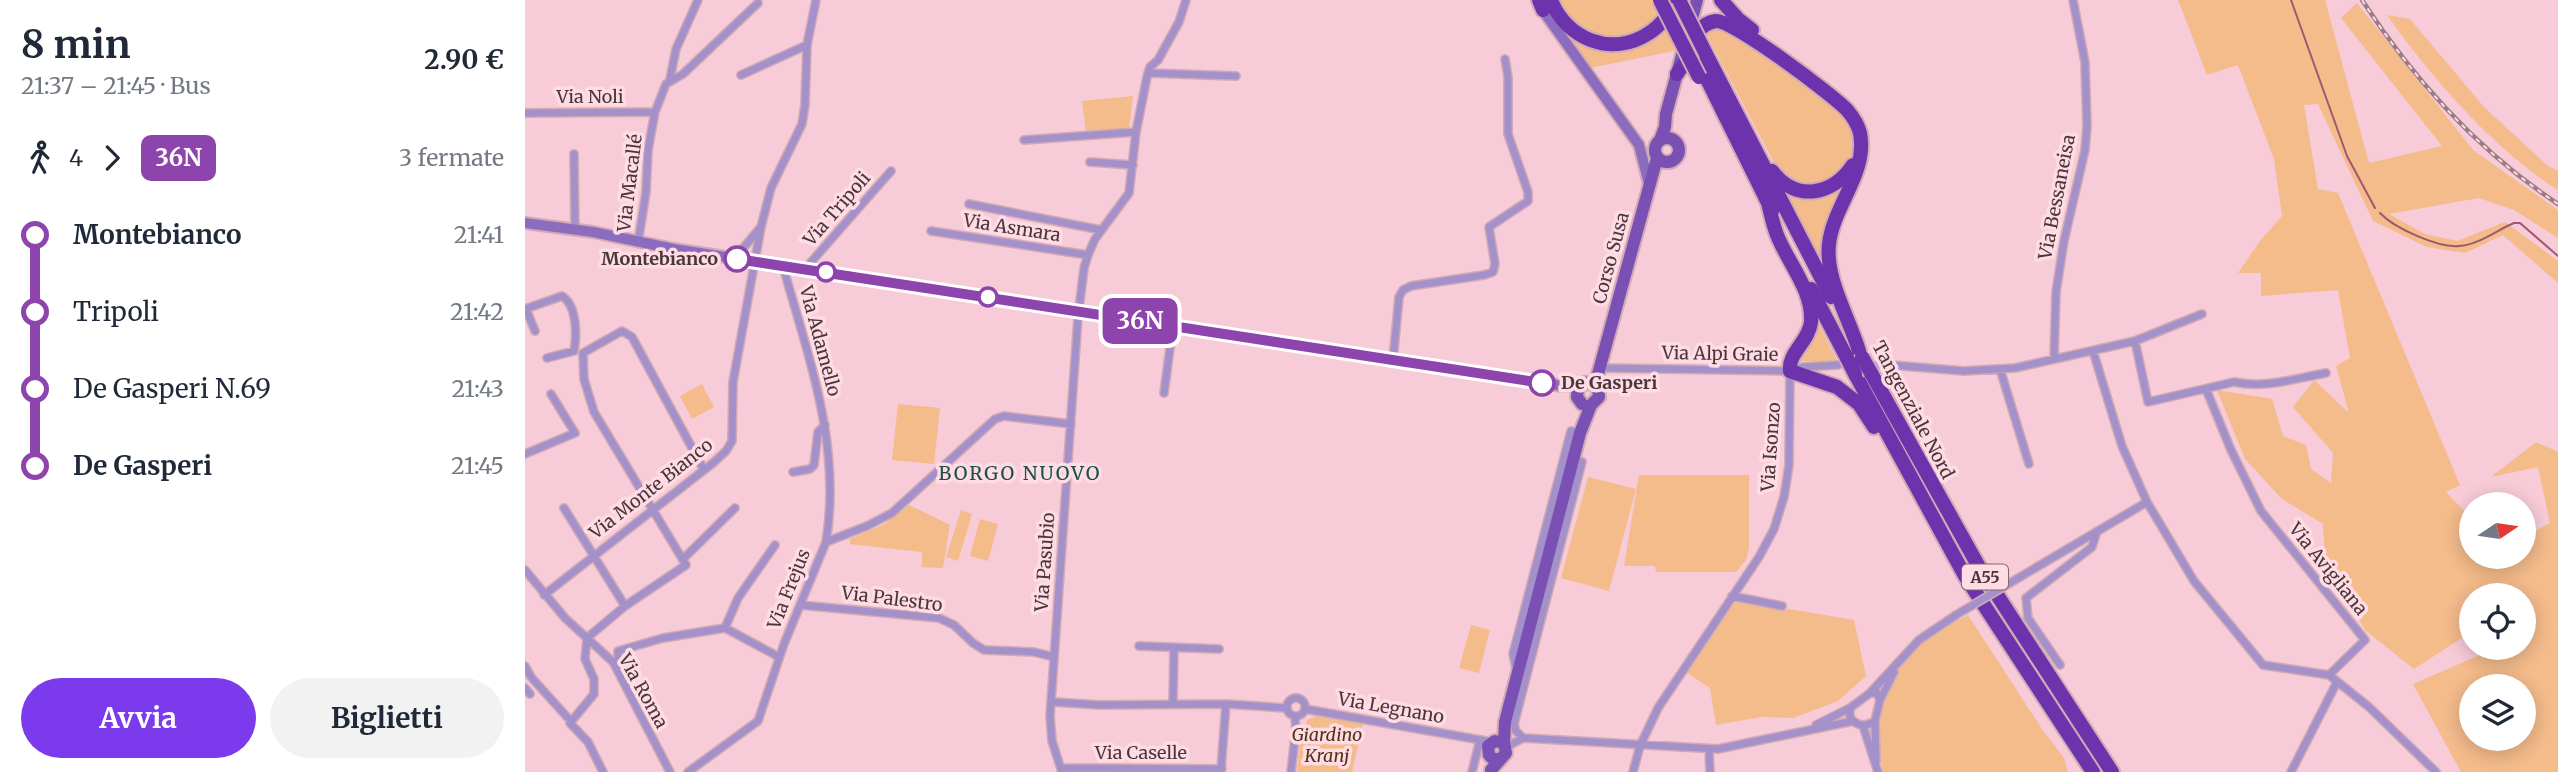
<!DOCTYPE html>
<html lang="it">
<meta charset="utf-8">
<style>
body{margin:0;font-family:Merriweather,serif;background:#f2f2f3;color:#1f2937;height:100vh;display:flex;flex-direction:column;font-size:26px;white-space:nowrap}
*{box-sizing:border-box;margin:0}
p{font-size:23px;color:#747a83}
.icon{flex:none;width:38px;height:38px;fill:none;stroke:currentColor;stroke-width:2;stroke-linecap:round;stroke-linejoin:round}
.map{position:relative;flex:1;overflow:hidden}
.sheet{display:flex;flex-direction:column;background:#fff;width:525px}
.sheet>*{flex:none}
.badge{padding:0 14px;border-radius:10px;font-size:24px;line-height:46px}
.needle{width:46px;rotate:77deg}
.buttons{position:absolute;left:1934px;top:492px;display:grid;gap:14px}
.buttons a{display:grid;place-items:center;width:77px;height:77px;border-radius:50%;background:#fff;box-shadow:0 4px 18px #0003;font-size:35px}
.map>.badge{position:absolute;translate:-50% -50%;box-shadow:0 0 0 4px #fff}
.legs{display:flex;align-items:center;gap:10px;height:77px;padding:0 21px;font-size:23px}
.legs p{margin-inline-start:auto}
.headline{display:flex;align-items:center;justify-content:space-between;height:119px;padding:0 21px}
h1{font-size:38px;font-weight:700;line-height:52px}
.action{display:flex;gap:14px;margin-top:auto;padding:14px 21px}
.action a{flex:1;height:80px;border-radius:42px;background:#7c3aed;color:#fff;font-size:28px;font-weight:700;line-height:80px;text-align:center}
.action a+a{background:#f2f2f3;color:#1f2937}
ul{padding:0 21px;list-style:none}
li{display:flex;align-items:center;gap:24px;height:77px;font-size:26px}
li i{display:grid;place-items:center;width:10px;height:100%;margin:0 9px;background:currentColor}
li i::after{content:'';width:18px;height:18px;margin:-9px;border:5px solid;border-radius:50%;background:#fff}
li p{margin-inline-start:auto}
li:first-child i{background:linear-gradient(#0000 50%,currentColor 0)}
li:last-child i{background:linear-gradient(currentColor 50%,#0000 0)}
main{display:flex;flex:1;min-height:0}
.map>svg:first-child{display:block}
.green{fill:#f4bb8b;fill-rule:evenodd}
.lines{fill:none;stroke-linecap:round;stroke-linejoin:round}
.stream{stroke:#9f586f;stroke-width:2}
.street-casing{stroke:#d0aab5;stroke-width:10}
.secondary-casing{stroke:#d0aab5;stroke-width:14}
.primary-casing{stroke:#d0aab5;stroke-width:16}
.highway-casing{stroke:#d0aab5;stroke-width:18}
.street{stroke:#a591c9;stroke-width:7}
.secondary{stroke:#8c6cbe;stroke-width:10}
.primary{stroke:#7b50b5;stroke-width:12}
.highway{stroke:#6c33ad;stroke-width:14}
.rail-casing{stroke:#9a7c84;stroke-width:4.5}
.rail{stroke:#ffdbe4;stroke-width:2;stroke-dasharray:5;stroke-linecap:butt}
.street-bridge-casing{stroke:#d0aab5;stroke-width:10;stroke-linecap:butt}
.highway-bridge-casing{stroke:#d0aab5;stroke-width:18;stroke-linecap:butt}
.street-bridge{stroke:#a591c9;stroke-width:7}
.highway-bridge{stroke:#6c33ad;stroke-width:14}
.line-1-casing{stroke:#fff;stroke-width:16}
.line-1{stroke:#8e44ad;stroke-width:10}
.stop-1-dot{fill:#fff;stroke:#8e44ad;stroke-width:3.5}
.labels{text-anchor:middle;stroke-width:7;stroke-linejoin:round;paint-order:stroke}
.shield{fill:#ffdbe4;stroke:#7f686e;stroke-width:2}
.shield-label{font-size:16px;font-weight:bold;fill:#48363b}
.street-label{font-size:18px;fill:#48363b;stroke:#ffdbe4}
.stop-label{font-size:18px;font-weight:bold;fill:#48363b;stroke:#ffdbe4;text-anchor:end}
.park-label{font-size:18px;font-style:italic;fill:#523316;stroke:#ffdbe4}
.neighbourhood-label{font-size:19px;letter-spacing:2px;fill:#195148;stroke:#ffdbe4}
</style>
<main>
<section class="sheet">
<div class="headline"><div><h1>8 min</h1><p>21:37 – 21:45 · Bus</p></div><b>2.90 €</b></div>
<div class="legs"><svg class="icon" aria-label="walk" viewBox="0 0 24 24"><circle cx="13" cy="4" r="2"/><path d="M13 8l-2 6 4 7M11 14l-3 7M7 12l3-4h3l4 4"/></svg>4<svg class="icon" aria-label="forward" viewBox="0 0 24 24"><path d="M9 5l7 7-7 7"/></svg><b class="badge" style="background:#8e44ad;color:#fff">36N</b><p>3 fermate</p></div>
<ul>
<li><i style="color:#8e44ad"></i><b>Montebianco</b><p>21:41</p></li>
<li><i style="color:#8e44ad"></i><span>Tripoli</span><p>21:42</p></li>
<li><i style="color:#8e44ad"></i><span>De Gasperi N.69</span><p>21:43</p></li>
<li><i style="color:#8e44ad"></i><b>De Gasperi</b><p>21:45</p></li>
</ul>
<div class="action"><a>Avvia</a><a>Biglietti</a></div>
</section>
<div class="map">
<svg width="2033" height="772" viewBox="0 0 2033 772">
<rect width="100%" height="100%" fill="#f7cbd7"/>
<path class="green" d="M1031,0H1128L1136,15L1116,33L1085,39L1054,29Z
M1653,0H1800L1844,163L1917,146L1816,18L1832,3L1948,150L2033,210V238L1989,210L1954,198L1864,214L1900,234L1932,241L1980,222L2033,261V283L1978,235L1940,253L1902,247L1848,221L1793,104L1779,105L1793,189L1813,193L1935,485L1921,492L1946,518V556H1998L1999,537L2025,523L2013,467L1966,477L2011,442L2033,452V772H1936L1888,684L1971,648H1998V595H1946V632L1889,669L1840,630L1800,561L1798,524L1757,499L1720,459L1692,390L1747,399L1758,436L1781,445L1786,469L1806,483L1808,453L1768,407L1789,380L1824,413L1811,366L1825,358L1813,290L1736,296V273H1713L1735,241L1757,216L1749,159L1713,65L1682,75ZM1998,686V738H1946V686Z
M1862,15L1885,19L1959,107L2023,166L2033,171V190C1969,150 1905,76 1862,15Z
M1141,26L1151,45L1149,51L1065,68L1040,32L1068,47Z
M1192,27H1197L1318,114C1345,151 1314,195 1273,183C1266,181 1260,176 1254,172L1182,35Z
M608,96L604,128L561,132L557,101Z
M1319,186L1297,259L1295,260L1259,189L1306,191Z
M1291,320L1313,362L1267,361Z
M177,384L189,407L167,419L155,396Z
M373,404L415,408L409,464L367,460Z
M1114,475H1224V548L1221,560L1211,572H1131L1130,566H1099Z
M1063,477L1111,489L1084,591L1036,578Z
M384,505L425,525L418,568L397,567V552L325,544V539L358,525Z
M436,510L447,514L433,561L421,557Z
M455,519L473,524L463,561L445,556Z
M1210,600L1329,620L1341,676L1313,701L1268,718L1236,717L1191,725L1185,688L1162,673Z
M1443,615L1517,729L1539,758L1543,772H1358C1347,724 1360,671 1400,639C1413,629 1429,622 1443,615Z
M946,625L965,630L954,673L934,668Z
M791,716L838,724L827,772H772L775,743L782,720Z"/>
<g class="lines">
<path class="stream" d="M1766,0L1822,156L1850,208
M1855,213C1869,228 1913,248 1934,246C1953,245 1972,230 1989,223H1995L2033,256"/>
<g class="street-casing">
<path id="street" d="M623,73L711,76
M216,75L282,45
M145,79L151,49L173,0
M0,113L130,112
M499,140L611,132
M49,154L50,229
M565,162L608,165
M444,204L576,230
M406,231L563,255
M113,243L121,192L123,150L130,112L141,84L158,74L233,3
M210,258L235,228
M258,266C283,357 317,445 301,542
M280,269L366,171
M0,309L37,296C52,305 52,335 49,351L22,358
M1,309L10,331
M1610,341L1623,402L1709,382C1740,389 1771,378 1801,373
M1568,351L1597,446L1622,502L1669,581L1738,665L1804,675L1844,707L1911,772
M1529,359L1531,292L1539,241L1560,150L1562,126L1560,62L1548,0
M868,360L874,297L878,290L886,286L959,275L968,272L970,264L964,227L1003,201V192L983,134V77L980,59
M1354,364L1439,371L1490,368L1610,341L1677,314
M1076,368L1265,371L1278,367L1313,365
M1475,369L1504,464
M1681,389L1706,450L1736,511L1840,640L1804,675
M639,393L648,326
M0,454L50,433L26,394
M268,472L285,469L289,465L293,432L300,425
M39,508L100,606
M158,559L210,508
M0,570L40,618L88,662L145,772
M1495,577L1622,502
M19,595L188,463L201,451L207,441L208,382L236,227L246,188L277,124L280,105L282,45L291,0
M1207,596L1257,606
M275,605L414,618L429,625L448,643L459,650L509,652L529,657
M200,628L213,598L250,545
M614,646L694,649
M1535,665L1503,618L1501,598L1567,547L1572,531
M0,666L6,677L42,717
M93,671V651L138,638L200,628L254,657
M992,672L988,654L1046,431L1055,433
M0,688L5,694
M1345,693L1394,640L1431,615
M1345,693H1352L1355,700L1350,721C1341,727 1332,727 1325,717V708Z
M762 707a9 9 0 1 1 18 0a9 9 0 1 1-18 0Z
M1355,700L1369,672
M528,702L575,705L701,704L761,708
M648,703L649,648
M780,709L967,742
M1350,721L1351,761
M1291,725L1325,708
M1338,726L1353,772
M998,738L991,731L989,724L1057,462L1049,459
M981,747L998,738L1193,749L1328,721
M1184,750L1185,772
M536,768L697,769
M696,770L701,704
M78,772L63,742L45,723L69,694V679L60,659L62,638L100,606L161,565L69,412L59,379L58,353L97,331L107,337L179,470
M163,772L233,721L259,644L301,542L342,526L367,513L470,419L479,416L546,424
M537,772L527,741L525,716L553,317L559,268L563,255L570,239L604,193L611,132L622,77L625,67L633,60L654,22L661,0
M766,772L771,729L770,717
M947,772L954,744
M1108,772L1115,746L1133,708L1234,557L1249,529L1259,497L1264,465L1265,372
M1766,772L1812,682"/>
</g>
<g class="secondary-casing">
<path id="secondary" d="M1014,5L1114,145L1124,184
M0,223L68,232L149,249L1037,386H1054"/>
</g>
<g class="primary-casing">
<path id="primary" d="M1130 150a12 12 0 1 1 24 0a12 12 0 1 1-24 0Z
M1135,140L1140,127L1141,114L1172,0
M1070,385L1132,158
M974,759H968L964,755L963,746L970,741L979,743
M966,770L981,753L979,743L980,722L1055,433L1066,405L1074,397C1074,387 1069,382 1059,383L1053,388L1052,397L1057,404"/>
</g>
<g class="highway-casing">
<path id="highway" d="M1014,0L1018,10
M1026,0C1041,39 1087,58 1124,33C1137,25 1145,12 1153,0
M1196,0L1213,19L1227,30
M1180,52L1306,297
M1175,65L1247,211
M1152,74C1154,70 1158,66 1161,61C1168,46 1169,24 1191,21C1207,19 1308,95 1322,110C1328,117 1333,125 1335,133C1343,173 1308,206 1304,244C1300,279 1324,317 1334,351
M1247,171C1271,203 1308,195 1328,165
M1243,203C1246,214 1248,225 1252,235C1263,263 1288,290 1286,322C1284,342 1263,352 1265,371L1312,387L1334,404L1349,427
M1286,289L1322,358
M1346,373L1454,567L1587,772
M1330,374L1440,576L1568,772"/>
</g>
<use href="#street" class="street"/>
<use href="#secondary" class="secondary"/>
<use href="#primary" class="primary"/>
<use href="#highway" class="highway"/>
<g class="rail-casing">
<path id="rail" d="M1837,0C1889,80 1953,151 2033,204"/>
</g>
<use href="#rail" class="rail"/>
<g class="street-bridge-casing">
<path id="street-bridge" d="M1431,615L1495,577"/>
</g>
<g class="highway-bridge-casing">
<path id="highway-bridge" d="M1135,0L1174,77
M1154,0L1180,52
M1337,357L1346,373
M1322,358L1330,374"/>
</g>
<use href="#street-bridge" class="street-bridge"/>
<use href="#highway-bridge" class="highway-bridge"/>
</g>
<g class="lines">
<g class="line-1-casing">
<path id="line-1" d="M212,259L1017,383"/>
</g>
<use href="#line-1" class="line-1"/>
</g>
<g class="stop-1-dot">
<circle cx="212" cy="259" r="12"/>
<circle cx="301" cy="272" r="9"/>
<circle cx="463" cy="297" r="9"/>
<circle cx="1017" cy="383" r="12"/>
</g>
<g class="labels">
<rect class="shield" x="1437" y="564.5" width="46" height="25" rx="5"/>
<g class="shield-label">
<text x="1460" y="583">A55</text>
</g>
<g class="street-label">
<text x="65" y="103">Via Noli</text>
<text transform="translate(105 183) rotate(-83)" y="6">Via Macallé</text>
<text transform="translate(1532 197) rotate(-79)" y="6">Via Bessaneisa</text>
<text transform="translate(312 209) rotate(-49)" y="6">Via Tripoli</text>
<text transform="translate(487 228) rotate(9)" y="6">Via Asmara</text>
<text transform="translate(1086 258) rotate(-75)" y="6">Corso Susa</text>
<text transform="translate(295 341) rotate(75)" y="6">Via Adamello</text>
<text transform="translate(1195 354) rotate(1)" y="6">Via Alpi Graie</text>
<text transform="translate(1388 410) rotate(62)" y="6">Tangenziale Nord</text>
<text transform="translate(1246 447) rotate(-86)" y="6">Via Isonzo</text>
<text transform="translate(126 489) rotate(-38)" y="6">Via Monte Bianco</text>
<text transform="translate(520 562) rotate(-86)" y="6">Via Pasubio</text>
<text transform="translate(1803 569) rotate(51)" y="6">Via Avigliana</text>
<text transform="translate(264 589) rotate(-68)" y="6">Via Frejus</text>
<text transform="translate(367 599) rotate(7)" y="6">Via Palestro</text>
<text transform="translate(118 691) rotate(61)" y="6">Via Roma</text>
<text transform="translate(866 708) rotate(10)" y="6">Via Legnano</text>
<text x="616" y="759">Via Caselle</text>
</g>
<g class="stop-label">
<text x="193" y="265">Montebianco</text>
<text x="1036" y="389" text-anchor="start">De Gasperi</text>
</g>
<g class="park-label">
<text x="802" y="741">Giardino<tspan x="802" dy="21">Kranj</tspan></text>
</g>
<g class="neighbourhood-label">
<text x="495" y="480">BORGO NUOVO</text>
</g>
</g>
</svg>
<div class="buttons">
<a><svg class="needle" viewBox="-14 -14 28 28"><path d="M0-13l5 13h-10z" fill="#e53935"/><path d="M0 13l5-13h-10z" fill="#747a83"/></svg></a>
<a><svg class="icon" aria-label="locate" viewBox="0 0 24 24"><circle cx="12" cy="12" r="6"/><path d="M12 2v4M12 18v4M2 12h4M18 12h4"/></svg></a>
<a><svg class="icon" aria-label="layers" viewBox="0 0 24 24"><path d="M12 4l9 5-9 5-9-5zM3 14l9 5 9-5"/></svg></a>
</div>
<b class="badge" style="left:615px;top:321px;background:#8e44ad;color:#fff">36N</b>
</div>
</main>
